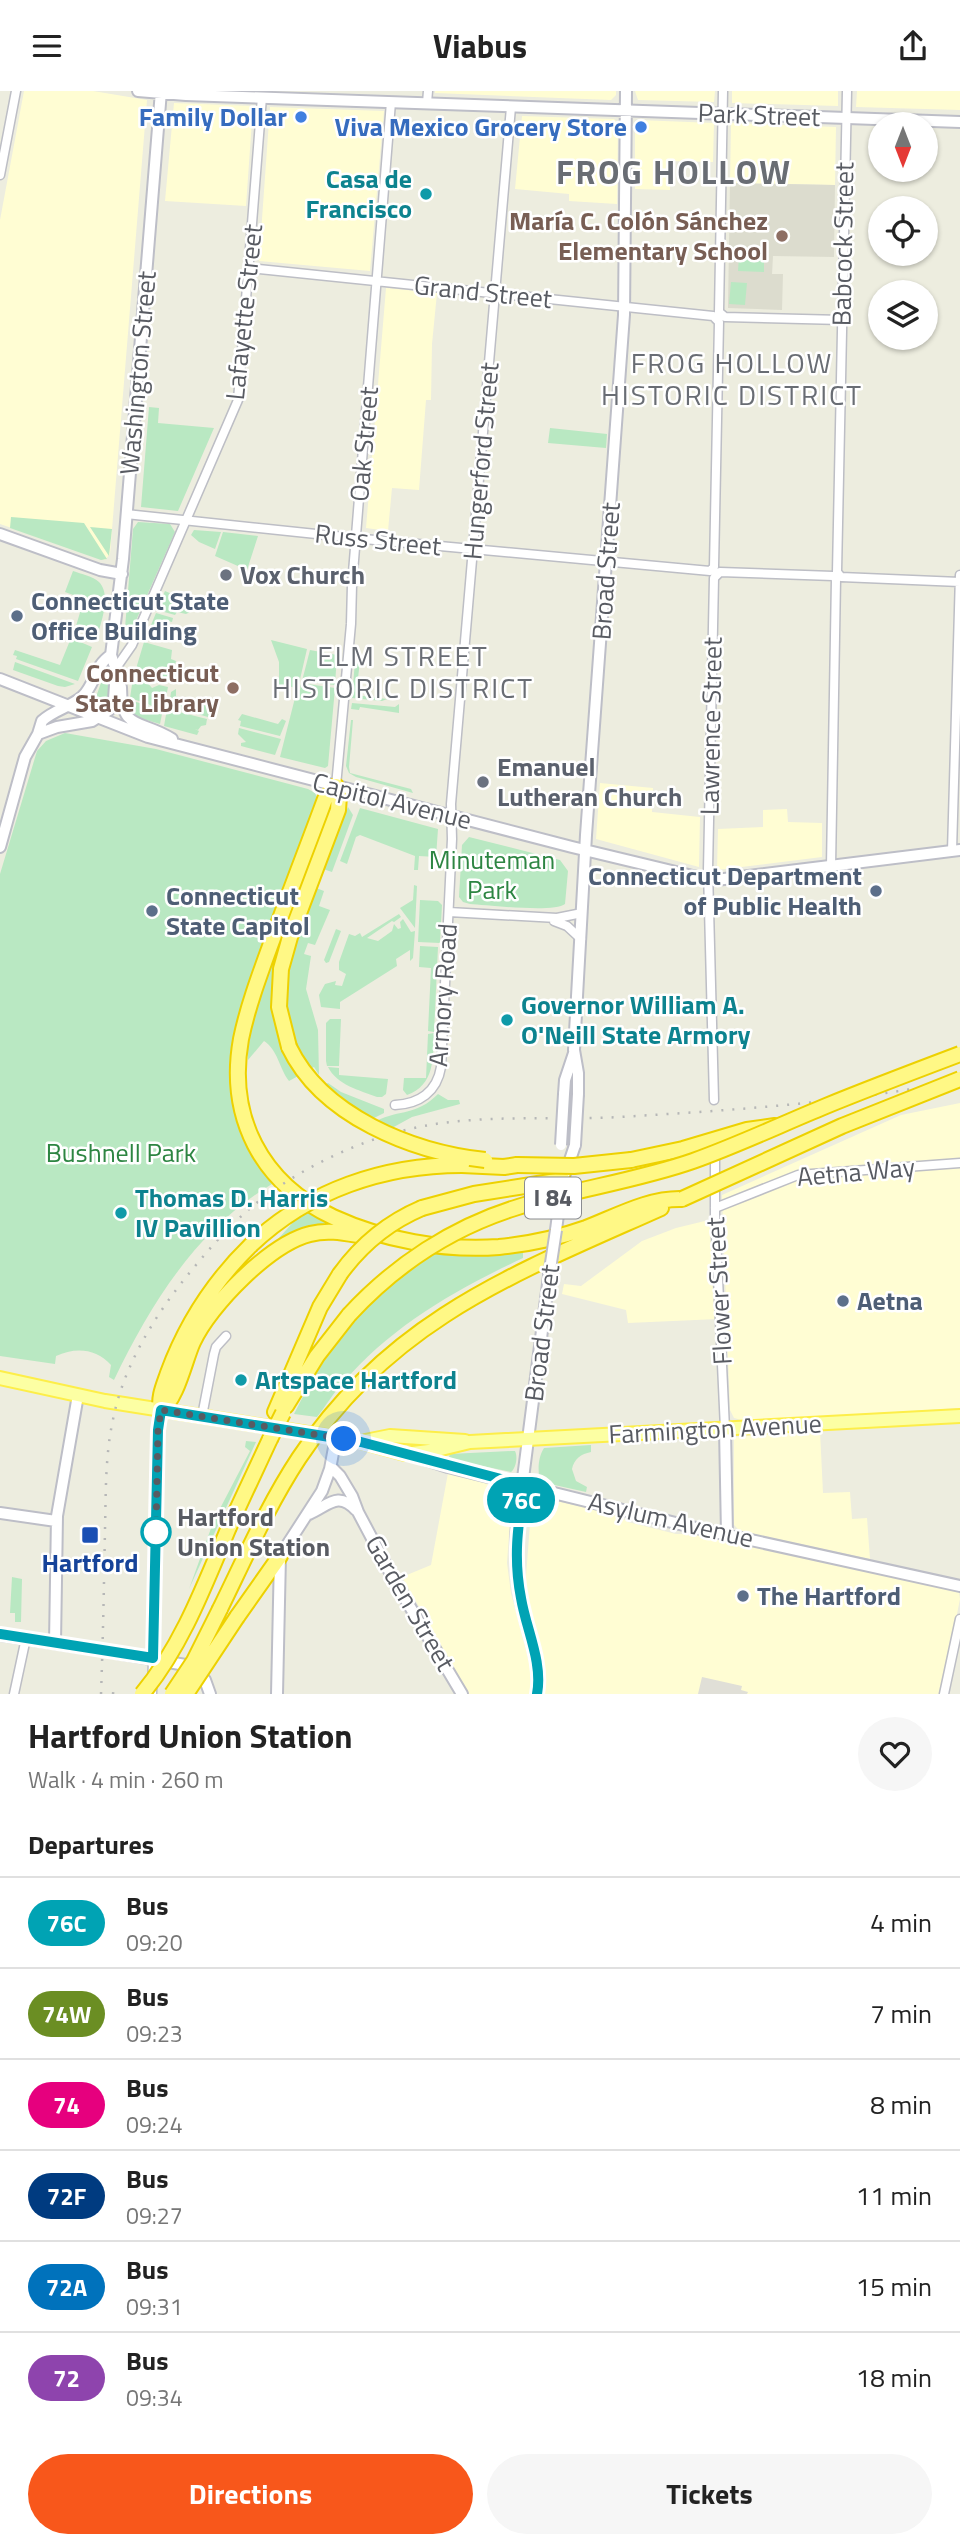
<!DOCTYPE html>
<meta charset="utf-8">
<style>
body{margin:0;font-family:"Titillium Web",sans-serif;background:#f6f6f6;color:#222;height:100vh;display:flex;flex-direction:column;font-size:26px;white-space:nowrap}
*{box-sizing:border-box;margin:0}
p{font-size:23px;color:#767676}
.icon{flex:none;width:38px;height:38px;fill:none;stroke:currentColor;stroke-width:2;stroke-linecap:round;stroke-linejoin:round}
.map{position:relative;height:1603px;overflow:hidden}
.details{display:flex;flex-direction:column;background:#fff;flex:1}
.details>*{flex:none}
.badge{padding:0 14px;border-radius:23px;font-size:24px;line-height:46px}
.needle{width:46px;rotate:180deg}
.tools{position:absolute;left:868px;top:21px;display:grid;gap:14px}
.tools a{display:grid;place-items:center;width:70px;height:70px;border-radius:50%;background:#fff;box-shadow:0 2px 5px #0004;font-size:35px}
.you{position:absolute;width:35px;height:35px;margin:-18px;border:5px solid #fff;border-radius:50%;background:#1a73e8;box-shadow:0 0 0 10px #1a73e833}
.map>.badge{position:absolute;translate:-50% -50%;box-shadow:0 0 0 4px #fff}
h2{padding:0 28px;font-size:26px;line-height:63px}
.round{display:grid;place-items:center;flex:none;width:74px;height:74px;border-radius:37px;background:#f6f6f6}
.overview{display:flex;align-items:center;justify-content:space-between;height:119px;padding:0 28px}
h1{font-size:33px;font-weight:700;line-height:52px}
.primary-button{display:flex;gap:14px;margin-top:auto;padding:14px 28px}
.primary-button a{flex:1;height:80px;border-radius:42px;background:#f8571b;color:#fff;font-size:28px;font-weight:700;line-height:80px;text-align:center}
.primary-button a+a{background:#f6f6f6;color:#222}
ul{padding:0;list-style:none}
li{display:flex;align-items:center;gap:21px;height:91px;padding:0 28px;border-top:2px solid #e0e0e0}
li div{flex:1}
li b{display:block;font-size:26px}
li em{font-style:normal}
li .badge{min-width:77px;font-weight:700;text-align:center}
header{display:flex;justify-content:space-between;align-items:center;height:91px;padding:0 28px;background:#fff;font-size:32px;font-weight:700}
.map>svg:first-child{display:block}
.commercial{fill:#fffdd3}
.industrial{fill:#e0dfd7}
.education{fill:#dcdcce}
.green{fill:#b9e8c2}
.lines{fill:none;stroke-linecap:round;stroke-linejoin:round}
.secondary-tunnel{stroke:#c8c8c0;stroke-width:10;stroke-dasharray:10 5;stroke-linecap:butt}
.street-casing{stroke:#bdbec5;stroke-width:11}
.secondary-casing{stroke:#bdbec7;stroke-width:14}
.primary-casing{stroke:#fdee49;stroke-width:16}
.highway-casing{stroke:#edd100;stroke-width:18}
.street{stroke:#fff;stroke-width:8}
.secondary{stroke:#fff;stroke-width:10}
.primary{stroke:#fcffa3;stroke-width:12}
.highway{stroke:#fff885;stroke-width:14}
.rail{stroke:#b6b7b7;stroke-width:2.5;stroke-dasharray:2 9;stroke-linecap:butt}
.secondary-bridge-casing{stroke:#bdbec7;stroke-width:14;stroke-linecap:butt}
.primary-bridge-casing{stroke:#fdee49;stroke-width:16;stroke-linecap:butt}
.highway-bridge-casing{stroke:#edd100;stroke-width:18;stroke-linecap:butt}
.secondary-bridge{stroke:#fff;stroke-width:10}
.primary-bridge{stroke:#fcffa3;stroke-width:12}
.highway-bridge{stroke:#fff885;stroke-width:14}
.line-casing{stroke:#fff;stroke-width:16}
.line{stroke:#00a3b4;stroke-width:10}
.walk{stroke:#585b62;stroke-width:7;stroke-dasharray:0 12.6}
.shop-dot{fill:#3f7fe0;stroke:#fff;stroke-width:2.5}
.culture-dot{fill:#0f9aa8;stroke:#fff;stroke-width:2.5}
.education-dot{fill:#8d6e63;stroke:#fff;stroke-width:2.5}
.worship-dot{fill:#6b7280;stroke:#fff;stroke-width:2.5}
.service-dot{fill:#5c6f8a;stroke:#fff;stroke-width:2.5}
.stop-dot{fill:#fff;stroke:#00a3b4;stroke-width:3.5}
.transit-dot{fill:#1a4fb4;stroke:#fff;stroke-width:2.5}
.labels{text-anchor:middle;stroke-width:5;stroke-linejoin:round;paint-order:stroke}
.shield{fill:#fff;stroke:#8a8c91;stroke-width:2}
.shield-label{font-size:24px;font-weight:bold;fill:#585b62}
.street-label{font-size:26px;fill:#585b62;stroke:#fff}
.shop-label{font-size:26px;font-weight:bold;fill:#366cbe;stroke:#fff;text-anchor:end}
.culture-label{font-size:26px;font-weight:bold;fill:#0d838f;stroke:#fff;text-anchor:start}
.education-label{font-size:26px;font-weight:bold;fill:#785e54;stroke:#fff;text-anchor:end}
.worship-label{font-size:26px;font-weight:bold;fill:#5b616d;stroke:#fff;text-anchor:start}
.service-label{font-size:26px;font-weight:bold;fill:#4e5e75;stroke:#fff;text-anchor:start}
.park-label{font-size:26px;fill:#2d8542;stroke:#fff}
.stop-label{font-size:26px;font-weight:bold;fill:#585b62;stroke:#fff;text-anchor:start}
.transit-label{font-size:26px;font-weight:bold;fill:#164399;stroke:#fff}
.neighbourhood-label{font-size:28px;letter-spacing:2px;fill:#696d74;stroke:#fff}
.district-label{font-size:33px;font-weight:bold;letter-spacing:2px;fill:#696d74;stroke:#fff}
</style>
<header><svg class="icon" aria-label="menu" viewBox="0 0 24 24"><path d="M4 6h16M4 12h16M4 18h16"/></svg>Viabus<svg class="icon" aria-label="share" viewBox="0 0 24 24"><path d="M12 15V3M7 8l5-5 5 5M5 13v7h14v-7"/></svg></header>
<div class="map">
<svg width="960" height="1603" viewBox="0 0 960 1603">
<rect width="100%" height="100%" fill="#ededdf"/>
<path class="commercial" d="M24,0H93L147,9L110,463L105,469L0,433V129Z
M435,0H616V4L611,9L435,2Z
M635,0H715L714,11L638,9Z
M732,0H838V15L732,12Z
M857,0H960V19L856,16Z
M174,12L253,15L246,115L165,110Z
M270,16L384,20L370,180L259,170Z
M522,25L614,28L618,32L617,113L569,110V103L515,98Z
M638,29L714,32L713,71L668,70L667,82L670,83V99L635,98V33Z
M731,32L836,36L835,94L730,92Z
M386,197L437,202L432,253L431,309H426L419,399L392,397L388,440L366,437Z
M600,692L653,697L652,721L700,726L699,776L596,748Z
M787,718L788,731L822,732V766L717,779L718,738L763,736V719Z
M960,1012V1317L745,1330L734,1327L730,1319L722,1104L901,1024Z
M709,1129L718,1228L628,1232L626,1219L562,1203L564,1193L581,1195L642,1150L676,1137Z
M820,1340L823,1402L850,1401L852,1428L867,1427L870,1468L740,1440L734,1434V1346Z
M448,1382L506,1397L512,1402L507,1472L511,1502L530,1575V1603H469L402,1486L431,1474Z
M543,1407L615,1423L628,1431L676,1443H694L959,1501L960,1508L941,1603H545L544,1574L525,1498L531,1420L536,1411Z"/>
<path class="industrial" d="M702,1586L742,1595L741,1599L748,1601L747,1603H698Z"/>
<path class="education" d="M730,92L835,94L834,166L773,165L772,183H783L782,219L728,217Z"/>
<path class="green" d="M739,165L764,166V181L738,180Z
M731,191L747,192L745,214L729,213Z
M149,316L159,317L158,332L214,337L178,420L141,416Z
M550,337L607,343L606,357L548,352Z
M11,426L84,432L107,468L101,469L10,437Z
M138,431L170,433L175,441L130,543L127,545L124,542L125,537L133,438Z
M90,436L112,438L109,465Z
M194,439L221,441L215,458L199,451L191,444Z
M223,441L258,445L247,479L215,465Z
M73,480C81,483 93,485 99,491C111,503 102,529 98,542L76,535L84,508L65,501Z
M165,500L192,512L190,521L186,523L177,521L175,524L157,519Z
M156,522L173,527L172,531L164,529L157,549L146,546Z
M71,547L92,556L78,590L16,568L17,565L13,564L15,559L60,574Z
M271,549L307,558L298,597L279,594V571Z
M144,551L172,559L171,568L176,570L170,590L161,589L156,582L147,585L135,581Z
M310,559L337,564L335,594L302,590Z
M355,570H360L356,604L387,608L382,610L352,607Z
M15,571L75,593L65,596L58,595L13,579Z
M108,572H111L108,611L103,615L99,613L96,606Z
M133,587L146,590L152,597L159,594L168,596L163,621L148,613L130,607Z
M301,592L335,597L328,675L325,677L280,666L297,599H300Z
M176,598V605L212,615V623L209,622L208,626L169,615L171,601Z
M130,609L149,615L162,623L160,633L136,626L129,616Z
M352,612L395,616L399,613V622L360,616L359,619L351,618Z
M167,618L207,628L206,634L201,635L198,639L195,638L199,640L197,644L164,635Z
M242,623L278,633L282,628L286,630L280,645L240,635L241,630L238,629Z
M351,629H353L349,676L350,682L411,698L413,702L356,686L349,682L346,675Z
M239,637L281,648L275,664L241,655V652L246,651L238,643Z
M65,642L156,658L308,698L315,702L319,711L232,973C231,1026 243,1051 272,1093C197,1138 151,1212 114,1289L109,1286L111,1274C96,1257 75,1256 56,1265L55,1273L0,1265V783L37,660L46,650Z
M348,716L353,724L332,781L323,778Z
M360,717L438,738L436,766L419,765L418,779H414L415,765L360,744L356,746L347,773L340,770Z
M469,746L560,769L568,780L565,813C554,822 488,814 470,813L463,811L459,806L462,754Z
M414,794L417,795L415,837L400,817L413,809Z
M316,797L324,800L319,815L330,819L315,854L308,852L304,863L311,865L306,898L318,939L319,984L314,976L310,978C265,905 290,870 316,797Z
M420,809L438,810L442,814L440,852L418,851Z
M399,823L401,826L394,831L392,830L367,847L378,850L392,840L394,833L398,838L401,837L400,831L403,828L411,841L415,840L413,867L410,870V859L396,868L397,875L340,911V918L321,916L319,904L325,893L336,890L335,894L342,895L346,883L339,879V871L349,843L355,845L360,842L362,846Z
M336,838L341,840L329,871L326,872L324,869Z
M420,855L438,856L434,941L428,940L431,877L419,876Z
M273,862L276,863C265,912 281,941 300,984L289,990C279,977 278,959 264,950L248,969L247,949Z
M330,928H341L339,975H327L326,970V932Z
M434,942C433,967 435,994 407,1004L403,999L404,987H426L428,943Z
M328,976L339,977V984L388,988L386,1003L382,1006H377C359,999 337,994 328,976Z
M328,992L341,1001L384,1018V1022L372,1028L367,1026L326,993Z
M438,1003L448,1009H459L460,1013L412,1026L392,1037L376,1030C401,1018 416,1025 438,1003Z
M305,1118L344,1136L281,1149L278,1148Z
M523,1159V1167C457,1198 391,1235 343,1292C333,1302 326,1315 317,1326L294,1323L315,1282L343,1241L378,1205L415,1175L437,1161L460,1164Z
M246,1350L256,1351L189,1498L214,1429L250,1360L245,1356Z
M591,1354V1361C581,1363 574,1368 572,1378L576,1390L587,1396L586,1401L541,1391C537,1382 538,1366 544,1357Z
M511,1360H515C518,1366 516,1377 511,1381L454,1369L449,1366L450,1363Z
M12,1486L22,1488L21,1531H15V1533V1522H10Z"/>
<g class="lines">
<path class="secondary-tunnel" d="M87,1557L112,1561"/>
<g class="street-casing">
<path id="street" d="M723,0L719,221L725,226L842,229
M847,0L837,481L841,486L960,491
M427,12L428,0
M0,84L16,0
M126,423L364,448L710,480L714,476L719,231L713,225L250,177
M116,577L132,554L238,309L262,6
M336,695L351,533L352,494L391,11
M952,760L960,484
M449,821L557,827L582,822
M554,830L567,835L581,848
M714,1009L708,779L714,487L720,481L833,485L836,488L831,775
M395,1014C419,1013 437,1001 441,976L452,748L451,713L511,16
M715,1063V1123L725,1338
M715,1117L798,1084L960,1072
M202,1325L214,1263L216,1256L226,1245
M14,1603L26,1547
M152,1603L153,1567
M944,1603L960,1528"/>
</g>
<g class="secondary-casing">
<path id="secondary" d="M138,0L186,4L960,31
M0,443L100,479L122,483
M0,588L148,646L572,756L701,787L716,789L960,759
M121,596C121,641 141,628 172,648
M38,643L57,636L92,630L109,619L114,608L116,579L111,564L123,468L161,0
M0,756L25,666L38,643L42,630C54,619 70,616 82,606C96,593 93,576 111,564
M564,1003L565,989L574,962
M578,1003V982L574,959L586,744L624,224L626,0
M566,1081L575,1054
M556,1139L561,1100
M725,1338L727,1443
M408,1363L448,1376L696,1437L960,1495
M331,1376L340,1385L352,1405L358,1421L394,1489L462,1603
M0,1422L56,1430
M309,1423C329,1414 338,1400 356,1419
M0,1544L87,1557
M55,1552L57,1425L78,1304
M112,1561L191,1575L205,1589L210,1603
M153,1567L158,1339L161,1319
M277,1603L280,1465L322,1400L330,1378L336,1346
M537,1603C543,1573 528,1541 521,1511C516,1486 515,1460 517,1434L549,1185"/>
</g>
<g class="primary-casing">
<path id="primary" d="M0,1287L105,1310L301,1341
M332,1346L361,1351L405,1363L437,1359L470,1351L960,1325
M365,1350L390,1345L465,1350"/>
</g>
<g class="highway-casing">
<path id="highway" d="M289,956L279,916L281,878L290,846L338,719L339,705L336,695L325,708C308,754 290,800 273,847C261,880 248,914 241,948C227,1026 261,1092 333,1126C383,1149 443,1160 499,1156C529,1153 558,1147 586,1137C617,1125 649,1107 682,1108
M631,1069L683,1058L747,1039L775,1035
M462,1074L504,1076L517,1074
M422,1117L474,1103L563,1089
M286,1315L317,1265L349,1224
M161,1319C177,1308 185,1268 193,1251C210,1214 270,1153 310,1143C328,1138 345,1142 363,1145
M161,1319C158,1306 164,1294 168,1282C186,1233 214,1190 251,1154
M275,1321L320,1216L340,1183
M229,1436L270,1348
M220,1518C245,1467 268,1414 299,1367C391,1228 516,1182 661,1117
M237,1526L280,1465"/>
</g>
<use href="#street" class="street"/>
<use href="#secondary" class="secondary"/>
<use href="#primary" class="primary"/>
<use href="#highway" class="highway"/>
<path class="rail" d="M101,1603C103,1548 104,1493 105,1438C106,1400 105,1362 114,1324C125,1272 157,1221 191,1180C214,1152 238,1125 267,1104C322,1064 393,1035 461,1030C514,1025 567,1029 620,1026C734,1019 848,1012 960,989
M113,1603L114,1593"/>
<g class="secondary-bridge-casing">
<path id="secondary-bridge" d="M561,1054L564,1003
M575,1054L578,1003
M549,1185L556,1139"/>
</g>
<g class="primary-bridge-casing">
<path id="primary-bridge" d="M301,1341L332,1346"/>
</g>
<g class="highway-bridge-casing">
<path id="highway-bridge" d="M289,956C322,1025 412,1061 485,1069
M517,1074L574,1075L631,1069
M682,1108L842,1035L960,988
M251,1154C309,1099 384,1074 462,1074
M340,1183C361,1154 389,1131 422,1117
M349,1224C395,1174 453,1136 518,1116C575,1098 636,1090 693,1070C738,1054 782,1033 826,1015C870,997 915,980 960,963
M270,1348L283,1322
M142,1603C182,1555 205,1493 229,1436
M172,1603L194,1570L220,1518
M186,1603L237,1526"/>
</g>
<use href="#secondary-bridge" class="secondary-bridge"/>
<use href="#primary-bridge" class="primary-bridge"/>
<use href="#highway-bridge" class="highway-bridge"/>
</g>
<g class="lines">
<g class="line-casing">
<path id="line" d="M0,1543L153,1567L158,1339L161,1319L361,1351L524,1394C518,1435 513,1466 521,1507C526,1538 543,1571 537,1603"/>
</g>
<use href="#line" class="line"/>
<path class="walk" d="M156,1441L158,1339L161,1319L344,1348"/>
</g>
<g class="shop-dot">
<circle cx="301" cy="26" r="7"/>
<circle cx="641" cy="36" r="7"/>
</g>
<g class="culture-dot">
<circle cx="426" cy="103" r="7"/>
<circle cx="507" cy="929" r="7"/>
<circle cx="121" cy="1122" r="7"/>
<circle cx="241" cy="1289" r="7"/>
</g>
<g class="education-dot">
<circle cx="782" cy="145" r="7"/>
<circle cx="233" cy="597" r="7"/>
</g>
<g class="worship-dot">
<circle cx="226" cy="484" r="7"/>
<circle cx="483" cy="691" r="7"/>
</g>
<g class="service-dot">
<circle cx="17" cy="525" r="7"/>
<circle cx="876" cy="800" r="7"/>
<circle cx="152" cy="820" r="7"/>
<circle cx="843" cy="1210" r="7"/>
<circle cx="743" cy="1505" r="7"/>
</g>
<circle class="stop-dot" cx="156" cy="1441" r="14"/>
<rect class="transit-dot" x="81" y="1435" width="18" height="18" rx="3.5"/>
<g class="labels">
<rect class="shield" x="525" y="1086.5" width="56" height="41" rx="5"/>
<g class="shield-label">
<text x="553" y="1115">I 84</text>
</g>
<g class="street-label">
<text transform="translate(759 24) rotate(2)" y="9">Park Street</text>
<text transform="translate(843 153) rotate(-89)" y="9">Babcock Street</text>
<text transform="translate(483 201) rotate(6)" y="9">Grand Street</text>
<text transform="translate(244 221) rotate(-84)" y="9">Lafayette Street</text>
<text transform="translate(138 282) rotate(-85)" y="9">Washington Street</text>
<text transform="translate(364 353) rotate(-85)" y="9">Oak Street</text>
<text transform="translate(481 370) rotate(-85)" y="9">Hungerford Street</text>
<text transform="translate(378 449) rotate(6)" y="9">Russ Street</text>
<text transform="translate(606 480) rotate(-86)" y="9">Broad Street</text>
<text transform="translate(711 635) rotate(-89)" y="9">Lawrence Street</text>
<text transform="translate(392 710) rotate(14)" y="9">Capitol Avenue</text>
<text transform="translate(443 904) rotate(-86)" y="9">Armory Road</text>
<text transform="translate(856 1081) rotate(-5)" y="9">Aetna Way</text>
<text transform="translate(719 1200) rotate(-93)" y="9">Flower Street</text>
<text transform="translate(542 1242) rotate(-83)" y="9">Broad Street</text>
<text transform="translate(715 1338) rotate(-3)" y="9">Farmington Avenue</text>
<text transform="translate(671 1429) rotate(13)" y="9">Asylum Avenue</text>
<text transform="translate(410 1512) rotate(60)" y="9">Garden Street</text>
</g>
<g class="shop-label">
<text x="287" y="35">Family Dollar</text>
<text x="627" y="45">Viva Mexico Grocery Store</text>
</g>
<g class="culture-label">
<text x="412" y="97" text-anchor="end">Casa de<tspan x="412" dy="30">Francisco</tspan></text>
<text x="521" y="923">Governor William A.<tspan x="521" dy="30">O'Neill State Armory</tspan></text>
<text x="135" y="1116">Thomas D. Harris<tspan x="135" dy="30">IV Pavillion</tspan></text>
<text x="255" y="1298">Artspace Hartford</text>
</g>
<g class="education-label">
<text x="768" y="139">María C. Colón Sánchez<tspan x="768" dy="30">Elementary School</tspan></text>
<text x="219" y="591">Connecticut<tspan x="219" dy="30">State Library</tspan></text>
</g>
<g class="worship-label">
<text x="240" y="493">Vox Church</text>
<text x="497" y="685">Emanuel<tspan x="497" dy="30">Lutheran Church</tspan></text>
</g>
<g class="service-label">
<text x="31" y="519">Connecticut State<tspan x="31" dy="30">Office Building</tspan></text>
<text x="862" y="794" text-anchor="end">Connecticut Department<tspan x="862" dy="30">of Public Health</tspan></text>
<text x="166" y="814">Connecticut<tspan x="166" dy="30">State Capitol</tspan></text>
<text x="857" y="1219">Aetna</text>
<text x="757" y="1514">The Hartford</text>
</g>
<g class="park-label">
<text x="492" y="778">Minuteman<tspan x="492" dy="30">Park</tspan></text>
<text x="121" y="1071">Bushnell Park</text>
</g>
<g class="stop-label">
<text x="177" y="1435">Hartford<tspan x="177" dy="30">Union Station</tspan></text>
</g>
<g class="transit-label">
<text x="90" y="1481">Hartford</text>
</g>
<g class="neighbourhood-label">
<text x="732" y="282">FROG HOLLOW<tspan x="732" dy="32">HISTORIC DISTRICT</tspan></text>
<text x="403" y="575">ELM STREET<tspan x="403" dy="32">HISTORIC DISTRICT</tspan></text>
</g>
<g class="district-label">
<text x="674" y="93">FROG HOLLOW</text>
</g>
</g>
</svg>
<div class="tools">
<a><svg class="needle" viewBox="-14 -14 28 28"><path d="M0-13l5 13h-10z" fill="#e53935"/><path d="M0 13l5-13h-10z" fill="#767676"/></svg></a>
<a><svg class="icon" aria-label="locate" viewBox="0 0 24 24"><circle cx="12" cy="12" r="6"/><path d="M12 2v4M12 18v4M2 12h4M18 12h4"/></svg></a>
<a><svg class="icon" aria-label="layers" viewBox="0 0 24 24"><path d="M12 4l9 5-9 5-9-5zM3 14l9 5 9-5"/></svg></a>
</div>
<div class="you" style="left:344px;top:1348px"></div>
<b class="badge" style="left:521px;top:1409px;background:#00a3b4;color:#fff">76C</b>
</div>
<section class="details">
<div class="overview"><div><h1>Hartford Union Station</h1><p>Walk · 4 min · 260 m</p></div><a class="round"><svg class="icon" aria-label="heart" viewBox="0 0 24 24"><path d="M12 20l-8-8c-3-5 5-10 8-4 3-6 11-1 8 4z"/></svg></a></div>
<h2>Departures</h2>
<ul>
<li><span class="badge" style="background:#00a3b4;color:#fff">76C</span><div><b>Bus</b><p>09:20</p></div><em>4 min</em></li>
<li><span class="badge" style="background:#6b8e23;color:#fff">74W</span><div><b>Bus</b><p>09:23</p></div><em>7 min</em></li>
<li><span class="badge" style="background:#e6007e;color:#fff">74</span><div><b>Bus</b><p>09:24</p></div><em>8 min</em></li>
<li><span class="badge" style="background:#003b80;color:#fff">72F</span><div><b>Bus</b><p>09:27</p></div><em>11 min</em></li>
<li><span class="badge" style="background:#0072bc;color:#fff">72A</span><div><b>Bus</b><p>09:31</p></div><em>15 min</em></li>
<li><span class="badge" style="background:#8e44ad;color:#fff">72</span><div><b>Bus</b><p>09:34</p></div><em>18 min</em></li>
</ul>
<div class="primary-button"><a>Directions</a><a>Tickets</a></div>
</section>
